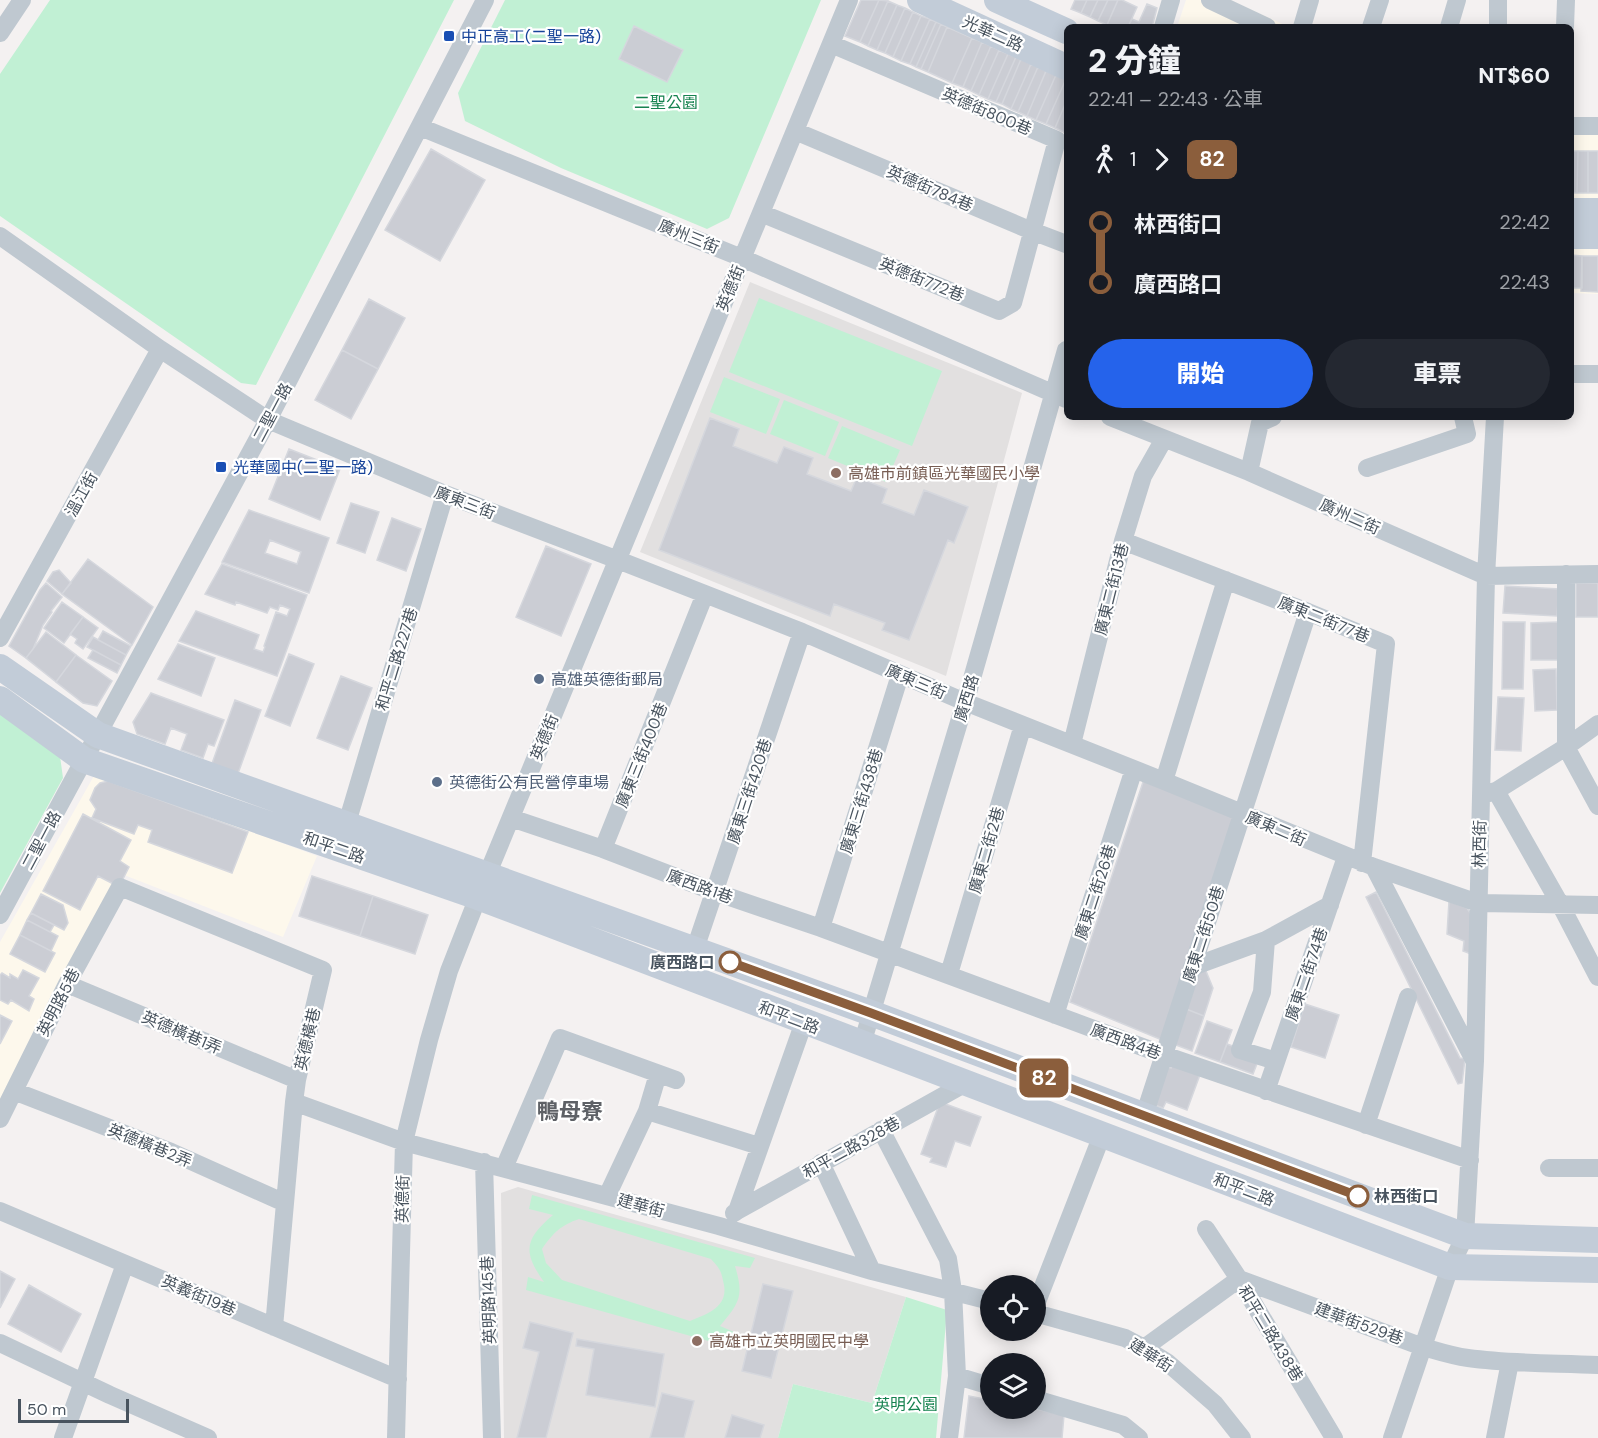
<!DOCTYPE html>
<html lang="zh-TW">
<meta charset="utf-8">
<style>
body{margin:0;font-family:"DM Sans","Noto Sans TC",sans-serif;background:#242831;color:#f1f3f6;height:100vh;display:flex;flex-direction:column;font-size:22px;white-space:nowrap}
*{box-sizing:border-box;margin:0}
p{font-size:20px;color:#9ea1a6}
.icon{flex:none;width:33px;height:33px;fill:none;stroke:currentColor;stroke-width:2;stroke-linecap:round;stroke-linejoin:round}
.map{position:relative;flex:1;overflow:hidden}
.panel{position:absolute;left:1064px;top:24px;width:510px;height:396px;display:flex;flex-direction:column;background:#171b24;border-radius:9px;box-shadow:0 3px 15px #0003}
.panel>*{flex:none}
.badge{padding:0 12px;border-radius:9px;font-size:21px;line-height:39px}
.controls{position:absolute;left:980px;top:1275px;display:grid;gap:12px}
.controls a{display:grid;place-items:center;width:66px;height:66px;border-radius:50%;background:#171b24;box-shadow:0 3px 15px #0003;font-size:30px}
.scale{position:absolute;left:18px;bottom:15px;width:111px;box-sizing:border-box;padding-left:6px;border:3px solid #49545f;border-top:0;font-size:16px;line-height:21px;white-space:nowrap;color:#49545f;-webkit-text-stroke:4px #fff;paint-order:stroke}
.map>.badge{position:absolute;translate:-50% -50%;box-shadow:0 0 0 3px #fff}
.legs{display:flex;align-items:center;gap:9px;height:66px;padding:0 24px;font-size:20px}
.legs p{margin-inline-start:auto}
.overview{display:flex;align-items:center;justify-content:space-between;height:102px;padding:0 24px}
h1{font-size:33px;font-weight:800;line-height:45px}
.action{display:flex;gap:12px;margin-top:auto;padding:12px 24px}
.action a{flex:1;height:69px;border-radius:36px;background:#2563eb;color:#fff;font-size:24px;font-weight:800;line-height:69px;text-align:center}
.action a+a{background:#242831;color:#f1f3f6}
ul{padding:0 24px;list-style:none}
li{display:flex;align-items:center;gap:21px;height:60px;font-size:22px}
li i{display:grid;place-items:center;width:9px;height:100%;margin:0 8px;background:currentColor}
li i::after{content:'';width:15px;height:15px;margin:-8px;border:4px solid;border-radius:50%;background:#171b24}
li p{margin-inline-start:auto}
li:first-child i{background:linear-gradient(#0000 50%,currentColor 0)}
li:last-child i{background:linear-gradient(currentColor 50%,#0000 0)}
.map>svg:first-child{display:block}
.commercial{fill:#fdf8ec}
.education{fill:#e2e0e0}
.green{fill:#c1f0d4;fill-rule:evenodd}
.building{fill:#cbcdd4;stroke:#d5d7dd;stroke-width:1.5;fill-rule:evenodd}
.lines{fill:none;stroke-linecap:round;stroke-linejoin:round}
.street{stroke:#bfc8d0;stroke-width:18}
.secondary{stroke:#c2ccd8;stroke-width:26}
.line-1-casing{stroke:#fff;stroke-width:14}
.line-1{stroke:#8b5e3c;stroke-width:9}
.transit-dot{fill:#1a4fb4;stroke:#fff;stroke-width:2}
.education-dot{fill:#8d6e63;stroke:#fff;stroke-width:2}
.service-dot{fill:#5c6f8a;stroke:#fff;stroke-width:2}
.stop-1-dot{fill:#fff;stroke:#8b5e3c;stroke-width:3}
.labels{text-anchor:middle;stroke-width:4.5;stroke-linejoin:round;paint-order:stroke}
.street-label{font-size:16px;fill:#49545f;stroke:#fff}
.transit-label{font-size:16px;fill:#164399;stroke:#fff;text-anchor:start}
.park-label{font-size:16px;fill:#178350;stroke:#fff}
.education-label{font-size:16px;fill:#785e54;stroke:#fff;text-anchor:start}
.service-label{font-size:16px;fill:#4e5e75;stroke:#fff;text-anchor:start}
.stop-label{font-size:16px;font-weight:bold;fill:#49545f;stroke:#fff;text-anchor:end}
.district-label{font-size:22px;font-weight:bold;fill:#5e6166;stroke:#fff}
</style>
<div class="map">
<svg width="1598" height="1438" viewBox="0 0 1598 1438">
<rect width="100%" height="100%" fill="#f4f1f1"/>
<path class="commercial" d="M1186,0H1230L1289,27H1177Z
M1570,117H1598V294L1571,293Z
M95,774L317,856L283,937L119,873L0,1100V942Z"/>
<path class="education" d="M750,282L1022,393L946,676L640,552Z
M518,1187L906,1297L872,1403L793,1384L778,1438H504L501,1193Z"/>
<path class="green" d="M50,0H454L256,385L241,383L0,216V74Z
M505,0H821L729,218L707,229L561,168L465,121L458,93Z
M759,298L942,371L912,446L729,372Z
M724,377L780,399L766,434L710,412Z
M784,400L839,422L825,456L770,434Z
M842,426L900,450L886,482L828,458Z
M0,714L60,756L63,778L0,893Z
M532,1195L755,1258L750,1268L735,1266C744,1296 740,1302 720,1326L734,1332L730,1347L526,1290L528,1277L544,1282C522,1251 525,1239 553,1215L529,1209ZM579,1219L711,1259C721,1270 721,1271 724,1285C728,1307 707,1314 690,1321L562,1280L546,1263L542,1249C553,1233 561,1225 579,1219Z
M906,1297L947,1310L936,1438H778L793,1384L872,1403Z"/>
<path class="building" d="M861,0H879L860,42L845,36Z
M879,0L888,1L868,46L860,42Z
M1075,0H1087L1081,13L1071,9Z
M1087,0H1098L1090,17L1081,13Z
M1098,0H1108L1098,21L1090,17Z
M1108,0H1118L1107,25L1098,21Z
M1118,0H1122L1137,7L1128,27H1111L1107,25Z
M888,1L897,5L877,50L868,46Z
M1147,4L1157,8L1152,27H1128L1132,19L1139,22Z
M897,5L905,8L885,53L877,50Z
M905,8L913,12L893,57L885,53Z
M913,12L921,16L901,61L893,57Z
M921,16L930,19L910,64L901,61Z
M930,19L936,22L916,67L910,64Z
M936,22L941,24L921,69L916,67Z
M941,24L947,27L928,72L921,69Z
M634,26L683,50L667,82L619,59Z
M947,27L972,38L952,83L928,72Z
M972,38L982,42L963,87L952,83Z
M982,42L991,46L971,91L963,87Z
M991,46L999,50L979,95L971,91Z
M999,50L1008,54L988,99L979,95Z
M1008,54L1016,57L996,102L988,99Z
M1016,57L1021,59L1002,104L996,102Z
M1021,59L1031,64L1011,109L1002,104Z
M1031,64L1038,67L1018,112L1011,109Z
M1038,67L1046,71L1027,116L1018,112Z
M1046,71L1056,75L1036,120L1027,116Z
M1056,75L1066,79L1046,124L1036,120Z
M1066,79V102L1055,128L1046,124Z
M1066,102V133L1055,128Z
M431,149L485,180L440,261L385,230Z
M1570,151H1578L1577,193H1570Z
M1578,151H1588V193H1577Z
M1588,151H1598V193H1588Z
M1570,255L1582,256V288H1570Z
M1582,256H1598V292L1581,291Z
M369,299L405,318L378,369L342,350Z
M342,350L378,369L351,419L315,400Z
M710,418L739,429L733,446L777,463L784,447L813,458L807,474L851,491L857,477L887,489L882,503L914,515L924,490L968,507L954,543L948,540L909,640L882,630L885,623L834,604L830,616L659,550Z
M289,449L340,469L320,520L269,499Z
M351,503L379,512L365,553L337,543Z
M249,510L329,538L309,593L222,562ZM270,540L301,552L297,564L265,553Z
M392,518L421,529L406,571L377,560Z
M546,546L591,564L561,636L516,617Z
M88,559L153,607L132,645L62,594Z
M222,564L307,595L277,676L179,641L196,611L259,635L254,649L263,652L265,647L264,646L276,612L287,616L290,609L280,605L278,610L270,607L267,613L236,602L235,605L205,594Z
M59,570L71,583L62,594L47,581L53,572Z
M46,583L62,597L51,611L52,612L43,625L33,649L26,658L9,646L40,590Z
M1576,583H1598V617H1576Z
M1505,586L1559,589L1557,616L1503,613Z
M62,602L83,617L64,643L44,628Z
M83,617L98,628L83,649L75,643L77,639L70,634Z
M1503,622H1525L1523,689H1502Z
M1558,622V660H1531V623Z
M103,631L131,646L126,655L98,640Z
M46,632L76,655L56,682L26,658Z
M93,637L126,655L121,665L87,647Z
M178,644L215,658L201,696L158,679Z
M93,650L121,665L117,673L88,658Z
M289,654L314,664L290,726L265,716Z
M76,655L112,681L97,706L83,703L56,682Z
M1556,669L1557,710L1535,711L1533,670Z
M341,676L372,688L348,750L317,738Z
M151,693L224,720L214,746L208,744L203,758L181,750L187,734L171,728L165,744L137,734L133,722Z
M1498,697L1524,698L1521,751L1495,750Z
M235,700L261,710L236,779L210,769Z
M1145,776L1239,814L1162,1040L1070,1002Z
M108,781L248,832L232,873L148,842L152,830L138,825L134,834L92,818L96,809L90,800L95,788L100,783Z
M83,814L131,840L120,861L129,867L119,887L98,876L80,910L43,891Z
M312,876L373,896L360,936L299,916Z
M1376,892L1460,1058L1465,1059L1462,1083L1458,1084L1366,897Z
M41,894L63,905L68,923L64,930L31,913Z
M373,896L428,915L415,954L360,936Z
M1449,901L1467,908L1474,919L1471,954L1463,951L1464,941L1447,934Z
M31,913L54,925L50,932L27,920Z
M27,920L58,936L51,951L20,935Z
M20,935L55,953L45,972L10,954Z
M1195,967L1206,971L1213,988L1204,1016L1181,1007Z
M23,970L39,978L29,996L34,999L29,1011L11,1000L8,1004L0,1000V975L2,973L10,978V974L18,979Z
M1305,1004L1339,1015L1325,1058L1291,1047Z
M1181,1007L1204,1016L1192,1051L1168,1042Z
M0,1015L12,1021L0,1044Z
M1207,1021L1232,1030L1220,1062L1195,1053Z
M1227,1044L1260,1056L1253,1074L1220,1062Z
M1154,1062L1171,1068L1173,1062L1201,1072L1187,1110L1166,1102L1163,1108L1141,1100Z
M940,1102L981,1117L970,1146L955,1141L946,1167L930,1162L932,1158L921,1154Z
M0,1271L15,1279L0,1308Z
M763,1284L793,1291L771,1378L742,1371Z
M29,1285L81,1314L61,1352L8,1324Z
M530,1322L573,1333L546,1438H517L539,1352L523,1348Z
M577,1339L664,1354L655,1407L586,1395L594,1349L576,1346Z
M662,1393L694,1401L684,1438H650Z
M969,1396L990,1400V1408H1032L1064,1415L1062,1438H964Z
M732,1415L764,1425L760,1438H725Z"/>
<g class="lines">
<path class="street" d="M1210,0L1267,27
M1498,0V27
M1163,27L1171,0
M1302,27L1310,0
M1371,27L1380,0
M1449,27L1457,0
M1565,27L1566,0
M0,33L22,0
M1570,126H1598
M420,127L742,258L1066,399
M795,131L1032,231L1066,244
M761,213L999,311L1013,303L1057,140L831,44
M0,236L160,349L268,420L445,494L618,560L802,632L965,702L1164,781L1374,867L1478,903L1598,905
M1570,374H1598
M1110,417L1249,472L1486,576L1598,574
M1367,468L1467,434L1463,417
M1249,472L1260,423L1273,417
M1123,541L1308,612L1386,644L1362,863
M1566,574V747L1598,806
M0,638L160,349
M1072,744L1123,541L1143,476L1164,439
M1164,781L1226,580
M1496,791L1560,904L1598,977
M1485,794L1496,791L1566,747L1598,724
M511,818L603,849L715,892L821,928L1164,1055L1470,1160
M347,823L445,494
M603,849L705,594
M1374,867L1474,1060
M0,915L268,420L485,0
M821,928L900,675
M1266,940L1262,992L1240,1050L1276,1061
M695,949L802,632
M1192,967L1266,940L1330,905
M949,974L1023,725
M67,984L297,1080
M1055,1015L1134,769
M862,1044L969,689L1066,350
M14,1091L171,1152L285,1203
M1266,1091L1346,857
M294,1102L404,1142L719,1226L872,1271L990,1301
M647,1111L759,1146
M1144,1116L1308,612
M0,1119L67,984L120,887L323,970L297,1080L294,1102L274,1327
M1366,1125L1408,997
M881,1130L948,1259L953,1291L957,1376L949,1438
M484,1162L492,1438
M821,1163L872,1271
M504,1168L560,1038L676,1080
M1549,1168H1598
M607,1196L647,1111L658,1074
M0,1211L398,1379
M737,1211L966,1083
M734,1213L737,1211L804,1022
M1206,1229L1239,1279L1334,1438
M1035,1307L1102,1135
M1035,1313L1125,1338L1144,1348L1168,1363L1215,1404L1242,1438
M0,1343L110,1395L208,1438
M1144,1348L1239,1279L1423,1347C1437,1351 1452,1356 1468,1358C1511,1364 1555,1363 1598,1365
M957,1376L990,1386
M1035,1399L1123,1425L1139,1438
M63,1438L125,1264
M396,1438L404,1142L429,1040L449,971L478,897L849,0
M1392,1438L1450,1267L1465,1236L1475,1061L1486,576L1495,417
M1495,1438L1510,1362"/>
<path class="secondary" d="M920,0L1066,67
M997,0L1066,31
M1570,211H1598
M1570,236H1598
M0,667L98,735L871,1013L1465,1236L1598,1240
M0,699L84,760L478,897L1450,1267L1598,1270"/>
</g>
<g class="lines">
<g class="line-1-casing">
<path id="line-1" d="M730,962L871,1013L1358,1196"/>
</g>
<use href="#line-1" class="line-1"/>
</g>
<g class="transit-dot">
<rect x="443" y="30" width="12" height="12" rx="3"/>
<rect x="215" y="461" width="12" height="12" rx="3"/>
</g>
<g class="education-dot">
<circle cx="836" cy="473" r="6"/>
<circle cx="697" cy="1341" r="6"/>
</g>
<g class="service-dot">
<circle cx="539" cy="679" r="6"/>
<circle cx="437" cy="782" r="6"/>
</g>
<g class="stop-1-dot">
<circle cx="730" cy="962" r="10"/>
<circle cx="1358" cy="1196" r="10"/>
</g>
<g class="labels">
<g class="street-label">
<text transform="translate(993 33) rotate(24)" y="6">光華二路</text>
<text transform="translate(987 111) rotate(23)" y="6">英德街800巷</text>
<text transform="translate(930 188) rotate(23)" y="6">英德街784巷</text>
<text transform="translate(689 236) rotate(22)" y="6">廣州三街</text>
<text transform="translate(922 279) rotate(22)" y="6">英德街772巷</text>
<text transform="translate(730 288) rotate(-68)" y="6">英德街</text>
<text transform="translate(272 412) rotate(-62)" y="6">二聖一路</text>
<text transform="translate(81 494) rotate(-61)" y="6">溫江街</text>
<text transform="translate(465 502) rotate(21)" y="6">廣東三街</text>
<text transform="translate(1350 516) rotate(24)" y="6">廣州二街</text>
<text transform="translate(1111 589) rotate(-76)" y="6">廣東二街13巷</text>
<text transform="translate(1324 619) rotate(22)" y="6">廣東二街77巷</text>
<text transform="translate(396 659) rotate(-73)" y="6">和平二路227巷</text>
<text transform="translate(916 681) rotate(23)" y="6">廣東三街</text>
<text transform="translate(966 698) rotate(-73)" y="6">廣西路</text>
<text transform="translate(544 737) rotate(-68)" y="6">英德街</text>
<text transform="translate(641 755) rotate(-68)" y="6">廣東三街400巷</text>
<text transform="translate(749 791) rotate(-72)" y="6">廣東三街420巷</text>
<text transform="translate(861 801) rotate(-73)" y="6">廣東三街438巷</text>
<text transform="translate(1276 828) rotate(23)" y="6">廣東二街</text>
<text transform="translate(41 840) rotate(-62)" y="6">二聖一路</text>
<text transform="translate(1479 844) rotate(-89)" y="6">林西街</text>
<text transform="translate(334 847) rotate(19)" y="6">和平二路</text>
<text transform="translate(986 850) rotate(-74)" y="6">廣東二街2巷</text>
<text transform="translate(700 886) rotate(20)" y="6">廣西路1巷</text>
<text transform="translate(1095 892) rotate(-72)" y="6">廣東二街26巷</text>
<text transform="translate(1203 934) rotate(-72)" y="6">廣東二街50巷</text>
<text transform="translate(1306 974) rotate(-71)" y="6">廣東二街74巷</text>
<text transform="translate(58 1002) rotate(-63)" y="6">英明路5巷</text>
<text transform="translate(789 1017) rotate(21)" y="6">和平二路</text>
<text transform="translate(182 1032) rotate(23)" y="6">英德橫巷1弄</text>
<text transform="translate(307 1039) rotate(-77)" y="6">英德橫巷</text>
<text transform="translate(1126 1041) rotate(20)" y="6">廣西路4巷</text>
<text transform="translate(150 1145) rotate(22)" y="6">英德橫巷2弄</text>
<text transform="translate(851 1147) rotate(-29)" y="6">和平二路328巷</text>
<text transform="translate(1244 1189) rotate(21)" y="6">和平二路</text>
<text transform="translate(402 1199) rotate(-89)" y="6">英德街</text>
<text transform="translate(641 1205) rotate(15)" y="6">建華街</text>
<text transform="translate(199 1295) rotate(23)" y="6">英義街19巷</text>
<text transform="translate(488 1300) rotate(-92)" y="6">英明路145巷</text>
<text transform="translate(1359 1323) rotate(20)" y="6">建華街529巷</text>
<text transform="translate(1271 1333) rotate(59)" y="6">和平二路438巷</text>
<text transform="translate(1151 1355) rotate(32)" y="6">建華街</text>
</g>
<g class="transit-label">
<text x="461" y="42">中正高工(二聖一路)</text>
<text x="233" y="473">光華國中(二聖一路)</text>
</g>
<g class="park-label">
<text x="666" y="108">二聖公園</text>
<text x="906" y="1410">英明公園</text>
</g>
<g class="education-label">
<text x="848" y="479">高雄市前鎮區光華國民小學</text>
<text x="709" y="1347">高雄市立英明國民中學</text>
</g>
<g class="service-label">
<text x="551" y="685">高雄英德街郵局</text>
<text x="449" y="788">英德街公有民營停車場</text>
</g>
<g class="stop-label">
<text x="714" y="968">廣西路口</text>
<text x="1374" y="1202" text-anchor="start">林西街口</text>
</g>
<g class="district-label">
<text x="570" y="1119">鴨母寮</text>
</g>
</g>
</svg>
<div class="controls">
<a><svg class="icon" aria-label="locate" viewBox="0 0 24 24"><circle cx="12" cy="12" r="6"/><path d="M12 2v4M12 18v4M2 12h4M18 12h4"/></svg></a>
<a><svg class="icon" aria-label="layers" viewBox="0 0 24 24"><path d="M12 4l9 5-9 5-9-5zM3 14l9 5 9-5"/></svg></a>
</div>
<div class="scale">50 m</div>
<b class="badge" style="left:1044px;top:1078px;background:#8b5e3c;color:#fff">82</b>
<section class="panel">
<div class="overview"><div><h1>2 分鐘</h1><p>22:41 – 22:43 · 公車</p></div><b>NT$60</b></div>
<div class="legs"><svg class="icon" aria-label="walk" viewBox="0 0 24 24"><circle cx="13" cy="4" r="2"/><path d="M13 8l-2 6 4 7M11 14l-3 7M7 12l3-4h3l4 4"/></svg>1<svg class="icon" aria-label="forward" viewBox="0 0 24 24"><path d="M9 5l7 7-7 7"/></svg><b class="badge" style="background:#8b5e3c;color:#fff">82</b></div>
<ul>
<li><i style="color:#8b5e3c"></i><b>林西街口</b><p>22:42</p></li>
<li><i style="color:#8b5e3c"></i><b>廣西路口</b><p>22:43</p></li>
</ul>
<div class="action"><a>開始</a><a>車票</a></div>
</section>
</div>
